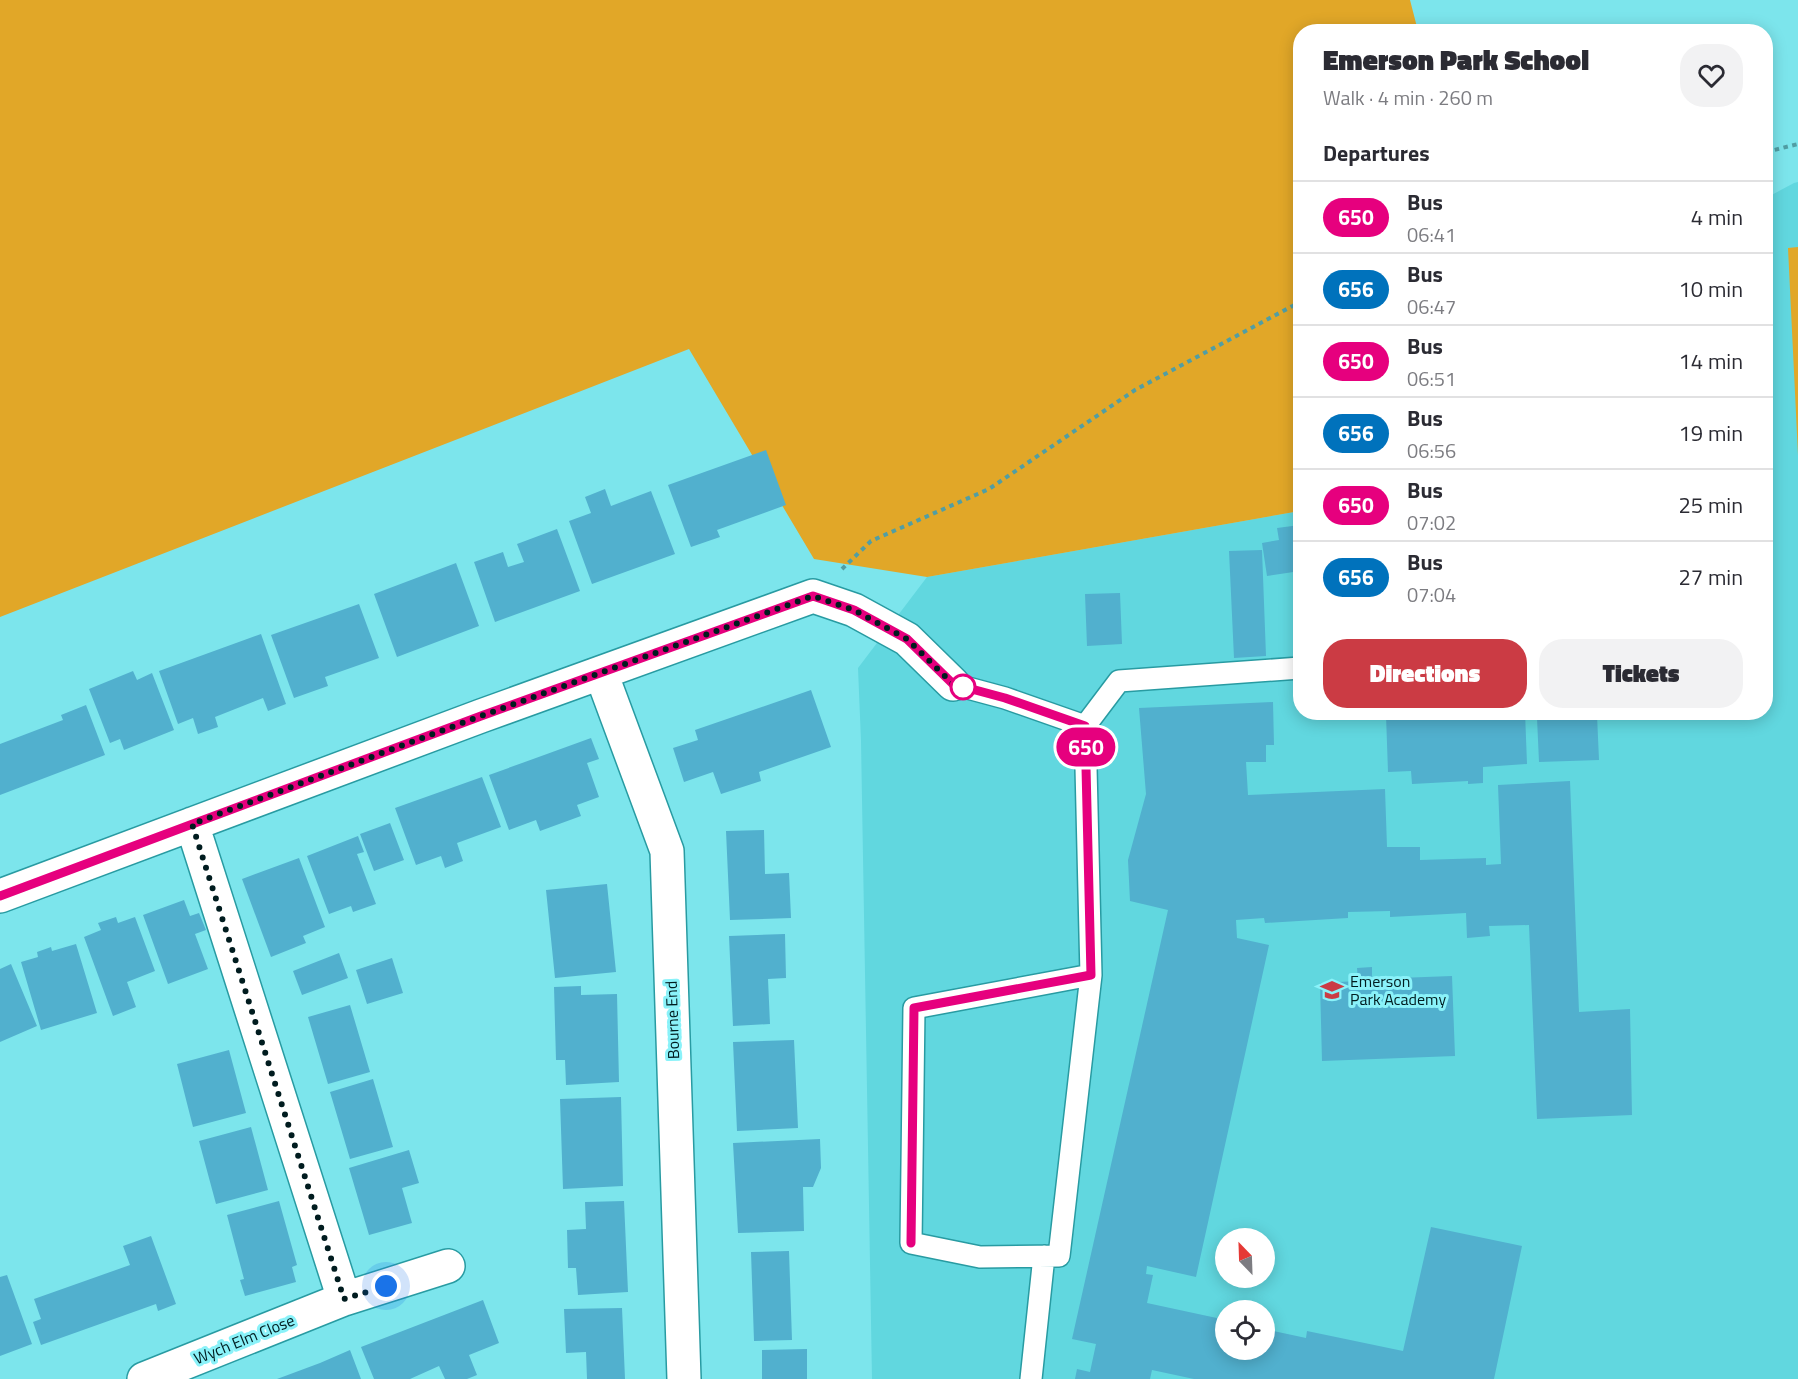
<!DOCTYPE html>
<meta charset="utf-8">
<style>
body{margin:0;font-family:"Titillium Web",sans-serif;background:#f2f2f3;color:#2b2b33;height:100vh;display:flex;flex-direction:column;font-size:22px;white-space:nowrap}
*{box-sizing:border-box;margin:0}
p{font-size:20px;color:#7c7c81}
.icon{flex:none;width:33px;height:33px;fill:none;stroke:currentColor;stroke-width:2;stroke-linecap:round;stroke-linejoin:round}
.map{position:relative;flex:1;overflow:hidden}
.panel{position:absolute;left:1293px;top:24px;width:480px;height:696px;display:flex;flex-direction:column;background:#fff;border-radius:24px;box-shadow:0 3px 15px #0003}
.panel>*{flex:none}
.badge{padding:0 12px;border-radius:20px;font-size:21px;line-height:39px}
.needle{width:39px;rotate:337deg}
.fabs{position:absolute;left:1215px;top:1228px;display:grid;gap:12px}
.fabs a{display:grid;place-items:center;width:60px;height:60px;border-radius:50%;background:#fff;box-shadow:0 3px 15px #0003;font-size:30px}
.you{position:absolute;width:30px;height:30px;margin:-15px;border:4px solid #fff;border-radius:50%;background:#1a73e8;box-shadow:0 0 0 9px #1a73e833}
.map>.badge{position:absolute;translate:-50% -50%;box-shadow:0 0 0 3px #fff}
h2{padding:0 30px;font-size:22px;line-height:54px}
.round{display:grid;place-items:center;flex:none;width:63px;height:63px;border-radius:24px;background:#f2f2f3}
.overview{display:flex;align-items:center;justify-content:space-between;height:102px;padding:0 30px}
h1{font-size:28px;font-weight:800;line-height:45px}
.button{display:flex;gap:12px;margin-top:auto;padding:12px 30px}
.button a{flex:1;height:69px;border-radius:24px;background:#cb3b44;color:#fff;font-size:24px;font-weight:800;line-height:69px;text-align:center}
.button a+a{background:#f2f2f3;color:#2b2b33}
ul{padding:0;list-style:none}
li{display:flex;align-items:center;gap:18px;height:72px;padding:0 30px;border-top:2px solid #e1e1e2}
li div{flex:1}
li b{display:block;font-size:22px}
li em{font-style:normal}
li .badge{min-width:66px;font-weight:700;text-align:center}
.map>svg:first-child{display:block}
.built{fill:#61d7df;fill-rule:evenodd}
.green{fill:#e1a728}
.building{fill:#51b0ce}
.lines{fill:none;stroke-linecap:round;stroke-linejoin:round}
.lane-casing{stroke:#289ba2;stroke-width:24}
.street-casing{stroke:#289ba2;stroke-width:36}
.path{stroke:#519ea4;stroke-width:4;stroke-dasharray:4.5 4.5;stroke-linecap:butt}
.lane{stroke:#fff;stroke-width:21}
.street{stroke:#fff;stroke-width:33}
.line-casing{stroke:#fff;stroke-width:14}
.line{stroke:#e6007e;stroke-width:9}
.walk{stroke:#001c1f;stroke-width:6;stroke-dasharray:0 10.8}
.stop-dot{fill:#fff;stroke:#e6007e;stroke-width:3}
.labels{text-anchor:middle;stroke-width:6;stroke-linejoin:round;paint-order:stroke}
.poi-label{font-size:16px;fill:#001c1f;stroke:#8af2f9;text-anchor:start}
.street-label{font-size:16px;fill:#001c1f;stroke:#8af2f9}
</style>
<div class="map">
<svg width="1798" height="1379" viewBox="0 0 1798 1379">
<rect width="100%" height="100%" fill="#7ce5ec"/>
<path class="built" d="M1798,182V1379H872L861,741L858,668L927,577L1300,511V712H1766V198L1794,183ZM1226,1239H1264V1278H1226ZM1226,1311H1264V1350H1226Z"/>
<path class="green" d="M0,0H1410L1418,31L1300,32V511L927,577L814,559L689,349L0,617Z
M1798,247V455L1788,248Z"/>
<path class="building" d="M766,450L786,505L717,530L720,537L691,547L668,485Z
M605,489L611,506L651,491L675,554L592,584L569,521L591,513L585,497Z
M1300,525V571L1267,576L1262,543L1279,540L1277,528Z
M557,529L580,591L495,622L474,562L503,552L508,567L524,562L517,544Z
M1262,550L1266,656L1234,658L1229,551Z
M456,563L479,626L397,657L374,594Z
M1120,593L1122,644L1087,646L1085,594Z
M359,604L379,658L325,677L328,686L294,698L271,635Z
M261,634L286,704L268,711L263,698L215,717L218,727L198,734L193,718L178,724L159,671Z
M133,671L137,680L152,673L174,730L124,750L120,739L110,743L89,689Z
M811,690L831,747L759,772L761,781L721,794L713,772L684,782L673,748L698,740L695,730Z
M1273,702L1274,745H1266V762H1246L1248,795L1385,789L1387,847H1420V860L1486,858V865L1501,864L1498,785L1570,781L1579,1012L1630,1009L1632,1115L1537,1119L1529,925L1489,926L1490,936L1467,938L1466,913L1390,917V911L1348,912V918L1265,923L1264,918L1236,920L1237,938L1269,945L1196,1277L1147,1266L1146,1274L1153,1275L1147,1303L1226,1320V1350H1264V1329L1306,1338L1307,1331L1403,1351L1431,1227L1522,1246L1494,1379H1194L1152,1370L1150,1379H1075L1077,1369L1090,1372L1096,1344L1072,1339L1168,910L1130,901L1128,860L1146,794L1139,708Z
M86,705L105,755L0,795V744L63,720L61,715Z
M1407,712H1525L1527,764L1483,767V783L1468,784V781L1412,784L1411,771L1388,772L1386,715H1407Z
M1597,715L1599,760L1539,762L1537,718Z
M591,738L599,759L587,763L599,797L577,805L581,816L540,831L536,820L509,830L489,775Z
M482,777L501,827L457,843L463,861L445,868L441,856L416,865L395,808Z
M390,823L404,860L374,871L360,834Z
M764,830L765,874L789,873L791,918L730,920L726,831Z
M358,836L364,852L357,854L376,904L353,912L351,906L329,914L307,856Z
M299,858L325,927L303,936L306,943L271,957L242,879Z
M607,884L616,972L555,978L546,890Z
M184,900L190,916L199,913L206,930L195,934L208,969L168,984L143,915Z
M116,917L118,923L135,917L155,971L127,982L136,1007L113,1016L84,937L101,930L98,923Z
M785,934L786,978L768,979L770,1024L733,1026L729,936Z
M76,944L97,1013L41,1030L21,962L38,957L37,952L51,947L52,951Z
M339,953L348,978L302,995L293,971Z
M392,958L403,993L367,1004L356,970Z
M11,964L37,1026L0,1042V969Z
M1372,967V979L1452,976L1455,1056L1322,1061L1320,983L1358,981L1357,968Z
M581,986V995L617,994L619,1082L566,1085L565,1060H556L554,987Z
M350,1005L370,1072L328,1084L308,1017Z
M794,1040L798,1128L737,1131L733,1042Z
M229,1050L246,1113L193,1127L177,1064Z
M373,1079L393,1147L350,1159L330,1092Z
M621,1097L623,1186L563,1189L560,1099Z
M251,1127L268,1190L216,1204L199,1141Z
M820,1139L821,1168L813,1187H803L804,1231L738,1233L733,1143Z
M409,1150L419,1183L402,1188L412,1223L369,1235L349,1168Z
M279,1201L297,1265L292,1267L296,1282L245,1296L240,1280L244,1279L227,1215Z
M624,1201L628,1292L578,1295L576,1268H568L567,1230L586,1229L585,1202Z
M151,1236L176,1304L158,1311L156,1304L41,1345L33,1322L41,1319L34,1299L130,1265L123,1246Z
M789,1251L792,1340L754,1341L751,1252Z
M7,1275L32,1344L0,1356V1277Z
M483,1300L499,1343L469,1355L477,1375L467,1379H445L439,1366L410,1379H374L361,1347Z
M622,1308L625,1379H587L586,1352L566,1353L564,1309Z
M807,1349V1379H762V1350Z
M350,1350L361,1379H277L320,1363Z"/>
<g class="lines">
<g class="lane-casing">
<path id="lane" d="M953,684L1005,698L1085,726L1091,975L1059,1256L980,1257L911,1243L914,1008L1091,975
M1085,726L1119,681L1300,668
M1031,1379L1044,1256"/>
</g>
<g class="street-casing">
<path id="street" d="M601,673L667,851L684,1379
M192,824L344,1299
M0,896L481,716L813,596L854,610L907,639L953,684
M144,1379L344,1299L448,1266"/>
</g>
<path class="path" d="M1766,152L1798,144
M842,569L871,541L989,489L1135,390L1300,302"/>
<use href="#lane" class="lane"/>
<use href="#street" class="street"/>
</g>
<g class="lines">
<g class="line-casing">
<path id="line" d="M0,896L481,716L813,596L854,610L907,639L953,684L1005,698L1085,726L1091,975L914,1008L911,1243"/>
</g>
<use href="#line" class="line"/>
<path class="walk" d="M386,1286L344,1299L192,824L481,716L813,596L854,610L907,639L953,684L970,689L963,687"/>
</g>
<defs>
<g id="school-bare" transform="scale(1.8)"><path d="M0-5L7-2L0 1L-7-2ZM-4 1L0 2.5L4 1V4Q0 6-4 4Z" fill="#cb3b44" stroke="#8af2f9" stroke-width="2.5" paint-order="stroke"/></g>
</defs>
<g fill-rule="evenodd">
<use href="#school-bare" x="1332" y="990"/>
</g>
<circle class="stop-dot" cx="963" cy="687" r="12"/>
<g class="labels">
<g class="poi-label">
<text x="1350" y="987">Emerson<tspan x="1350" dy="18">Park Academy</tspan></text>
</g>
<g class="street-label">
<text transform="translate(672 1020) rotate(-92)" y="6">Bourne End</text>
<text transform="translate(244 1339) rotate(-22)" y="6">Wych Elm Close</text>
</g>
</g>
</svg>
<div class="fabs">
<a><svg class="needle" viewBox="-14 -14 28 28"><path d="M0-13l5 13h-10z" fill="#e53935"/><path d="M0 13l5-13h-10z" fill="#7c7c81"/></svg></a>
<a><svg class="icon" aria-label="locate" viewBox="0 0 24 24"><circle cx="12" cy="12" r="6"/><path d="M12 2v4M12 18v4M2 12h4M18 12h4"/></svg></a>
</div>
<div class="you" style="left:386px;top:1286px"></div>
<b class="badge" style="left:1086px;top:747px;background:#e6007e;color:#fff">650</b>
<section class="panel">
<div class="overview"><div><h1>Emerson Park School</h1><p>Walk · 4 min · 260 m</p></div><a class="round"><svg class="icon" aria-label="heart" viewBox="0 0 24 24"><path d="M12 20l-8-8c-3-5 5-10 8-4 3-6 11-1 8 4z"/></svg></a></div>
<h2>Departures</h2>
<ul>
<li><span class="badge" style="background:#e6007e;color:#fff">650</span><div><b>Bus</b><p>06:41</p></div><em>4 min</em></li>
<li><span class="badge" style="background:#0072bc;color:#fff">656</span><div><b>Bus</b><p>06:47</p></div><em>10 min</em></li>
<li><span class="badge" style="background:#e6007e;color:#fff">650</span><div><b>Bus</b><p>06:51</p></div><em>14 min</em></li>
<li><span class="badge" style="background:#0072bc;color:#fff">656</span><div><b>Bus</b><p>06:56</p></div><em>19 min</em></li>
<li><span class="badge" style="background:#e6007e;color:#fff">650</span><div><b>Bus</b><p>07:02</p></div><em>25 min</em></li>
<li><span class="badge" style="background:#0072bc;color:#fff">656</span><div><b>Bus</b><p>07:04</p></div><em>27 min</em></li>
</ul>
<div class="button"><a>Directions</a><a>Tickets</a></div>
</section>
</div>
